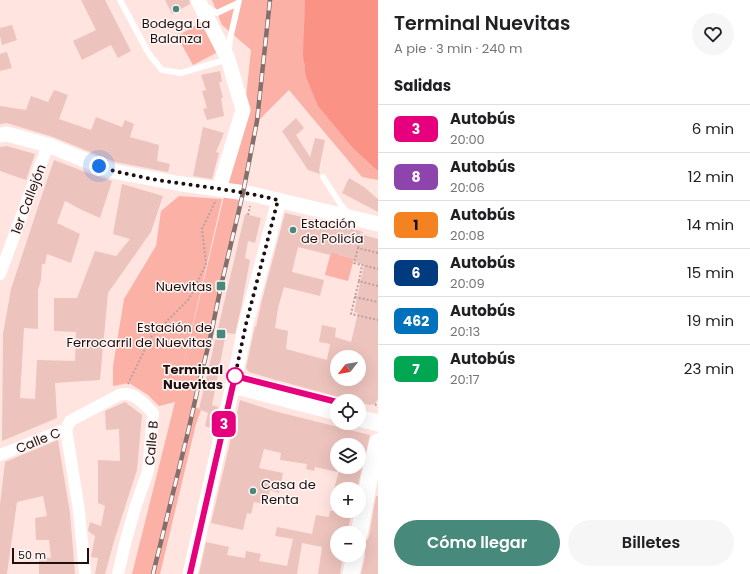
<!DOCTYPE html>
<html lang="es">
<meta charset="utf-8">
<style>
body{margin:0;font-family:Poppins,sans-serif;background:#f6f6f6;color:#202124;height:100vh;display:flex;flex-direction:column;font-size:15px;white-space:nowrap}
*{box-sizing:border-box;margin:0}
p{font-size:13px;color:#757577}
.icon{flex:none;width:22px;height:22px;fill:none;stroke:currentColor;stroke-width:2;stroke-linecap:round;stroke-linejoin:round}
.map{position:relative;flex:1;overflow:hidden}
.drawer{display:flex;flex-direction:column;background:#fff;width:372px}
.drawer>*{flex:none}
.badge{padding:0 8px;border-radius:6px;font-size:14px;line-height:26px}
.needle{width:26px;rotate:239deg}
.fabs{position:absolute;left:330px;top:350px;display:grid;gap:8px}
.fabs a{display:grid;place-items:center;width:36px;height:36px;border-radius:50%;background:#fff;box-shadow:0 4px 16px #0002;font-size:20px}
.scale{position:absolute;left:12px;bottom:10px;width:77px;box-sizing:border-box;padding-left:4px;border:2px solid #1e100e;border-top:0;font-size:11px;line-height:14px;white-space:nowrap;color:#1e100e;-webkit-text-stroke:3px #fff6f5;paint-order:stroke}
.you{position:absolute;width:20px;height:20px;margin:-10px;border:3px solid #fff;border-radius:50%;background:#1a73e8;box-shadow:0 0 0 6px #1a73e833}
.map>.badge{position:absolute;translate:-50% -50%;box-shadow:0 0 0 2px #fff}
h2{padding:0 16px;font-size:15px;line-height:36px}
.round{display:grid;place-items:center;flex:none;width:42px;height:42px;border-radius:21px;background:#f6f6f6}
.head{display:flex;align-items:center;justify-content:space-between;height:68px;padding:0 16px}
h1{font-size:19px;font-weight:600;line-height:30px}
.cta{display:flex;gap:8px;margin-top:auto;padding:8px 16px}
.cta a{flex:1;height:46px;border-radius:24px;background:#47897b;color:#fff;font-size:16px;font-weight:600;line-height:46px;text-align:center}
.cta a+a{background:#f6f6f6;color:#202124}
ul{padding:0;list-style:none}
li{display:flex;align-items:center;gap:12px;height:48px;padding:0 16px;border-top:1px solid #e0e0e0}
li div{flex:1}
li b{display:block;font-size:15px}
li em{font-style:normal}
li .badge{min-width:44px;font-weight:700;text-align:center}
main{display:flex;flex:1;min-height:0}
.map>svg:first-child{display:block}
.green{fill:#fcb1a7}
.water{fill:#fa9386}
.building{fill:#edc3bd;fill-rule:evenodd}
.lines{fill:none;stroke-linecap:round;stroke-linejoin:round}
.path{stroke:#b9a29e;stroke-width:2;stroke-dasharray:2 2;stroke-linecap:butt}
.service{stroke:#fff;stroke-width:6}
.minor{stroke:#fff;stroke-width:12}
.tertiary{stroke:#fff;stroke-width:15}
.secondary{stroke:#fff;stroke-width:17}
.rail-casing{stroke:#83706d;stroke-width:4.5}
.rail{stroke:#fff6f5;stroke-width:3;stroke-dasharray:9;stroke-linecap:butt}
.line-casing{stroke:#fff;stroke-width:9}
.line{stroke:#e6007e;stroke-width:6}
.walk{stroke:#1e100e;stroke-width:4;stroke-dasharray:0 7.2}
.poi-dot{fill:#47897b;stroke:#fff6f5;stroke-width:1.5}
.stop-dot{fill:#fff;stroke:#e6007e;stroke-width:2}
.labels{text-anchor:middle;stroke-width:3;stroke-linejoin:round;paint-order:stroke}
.poi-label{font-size:13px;fill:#1e100e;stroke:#fff6f5;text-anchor:start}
.street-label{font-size:13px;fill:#1e100e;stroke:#fff6f5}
.stop-label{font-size:13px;font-weight:bold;fill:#1e100e;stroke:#fff6f5;text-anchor:end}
</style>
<main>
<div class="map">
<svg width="378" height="574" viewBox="0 0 378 574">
<rect width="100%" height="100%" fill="#ffe4e0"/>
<path class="green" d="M212,0H305L304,65L318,96L378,169V180L362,177L289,90L256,123L194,406L201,410L196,424L160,574H132L175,402L159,406L148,395L129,383L113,386V366L124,299L156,246L161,211L179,196L222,199L180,379L226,188L244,116L251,50L222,25Z
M202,22L218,52L193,65L177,36Z
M332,248L340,255L354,259L348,281L325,275Z"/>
<path class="water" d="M305,0H378V171L353,148L318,106L306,77L303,55Z"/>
<path class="building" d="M81,0H105L131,51L118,58L111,45L82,60L73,41L96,30Z
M165,0H189L190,4L172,14Z
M12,25L17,40L2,45L0,36V28Z
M7,52L12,68L0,71V54Z
M220,71L222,82H219L223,98H221L224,116L207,120L203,109L207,108L202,91L206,90L201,75Z
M54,90L68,95L59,119L91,130L96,117L122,127L125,120L134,124L130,137L159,145L157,161L170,164L168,172L115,162L53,137L7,123L0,124V106L26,110L31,96L48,102Z
M296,118L304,128L296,135L310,157L315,138L325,140L319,170L320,174L308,170L282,131Z
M203,127L224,133L216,152L219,153L212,179L193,176Z
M7,146L35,154L26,180L0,171V147Z
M54,160L88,173L112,181L100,218L82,210L65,201L57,223L80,234L71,263L47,254L45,264H42L41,280L38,290V329L24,328L20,398L35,399L37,360L75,361L76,332L54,331V298H77L95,251L116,256L130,239L113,234L122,184L163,196L151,232L108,293L100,380L55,383L57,418L2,441L3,334L11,289L43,192Z
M349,178L364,187L378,199V212L342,193Z
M285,213L361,231L360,234L378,239V399L375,404L369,405L359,402V401H354L269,378L249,372L246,368L255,326L256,327L262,300ZM298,247L330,255L331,252L356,260L355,262L364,265L354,312L358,313L351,342L335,337L336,328L322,325L319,342L330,344L327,360L286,349L288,331L275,328L278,308L284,287L320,296L324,280L292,272ZM337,357H359V379H337Z
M245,214L261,218L255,243L248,241L245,258L250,260L241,308L235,334L226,333L212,405L218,407L213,429L205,426L208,413L199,409Z
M240,400L274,411L370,435L357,489H334L340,467H359V445H337V472L315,467L314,471L306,469L307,464L280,460L281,453L264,449L259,468L283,473L279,493L270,490L267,505L254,502L251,514L247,513L243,530L211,523Z
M125,402L142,415L137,470L115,538L105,574H95L98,558L91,557L95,536L89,532L88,530L90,522L101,526L105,506L98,503V460L120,461L119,429L106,430L105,411Z
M58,440L70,513L75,574H39V557L51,558L49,540H36L35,518L47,516L43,496L17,502L7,574H0V505L5,462Z
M376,496H378V574H361L365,557V552L363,550L365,542L367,540L369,536Z
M330,511H352L347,533H337V555H343L340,574H318L322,547L302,543L297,574H199L206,542L229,547L227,555L245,558L246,551L261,554L259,561L287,566L293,539L275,536L277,527L312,534L316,515L329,517Z"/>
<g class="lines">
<path class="path" d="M248,215L250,206
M358,248L362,232
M378,253L358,248L354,263L378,269
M359,281L362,265
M378,286L359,281L355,297L378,302
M355,297L351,314L378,320
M128,384L151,337L189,299L206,264L202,229L216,200
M351,401V400
M375,404L378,407"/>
<path class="service" d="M120,0L149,54L162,70L181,73L228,59L230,39L239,0
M206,7L217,13L238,3
M323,177L341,205L348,213"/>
<path class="minor" d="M0,274L48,145
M66,429L70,421L119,395C133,390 144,404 153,413L148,471L136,505L126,540L118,574
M0,455L66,429L79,511L85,574"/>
<path class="tertiary" d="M198,0L228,59L243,110L219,189
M0,135L7,134L48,145L112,171L176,183L252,194L378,224
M190,574L235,376L246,324L279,200"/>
<path class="secondary" d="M233,385L337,412
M359,418L378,423
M359,534L369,480L378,442
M351,574L355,555"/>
<g class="rail-casing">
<path id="rail" d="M153,574L188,432L199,383L210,339L221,286L243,193L257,121L270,0"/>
</g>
<use href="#rail" class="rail"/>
</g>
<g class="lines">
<g class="line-casing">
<path id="line" d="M190,574L235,376L337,402"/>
</g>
<use href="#line" class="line"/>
<path class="walk" d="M99,166C114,172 130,174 146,178C190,186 235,189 278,200L246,324L235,376"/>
</g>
<g class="poi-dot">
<circle cx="176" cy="9" r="4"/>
<circle cx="293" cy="230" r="4"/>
<rect x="216" y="281" width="10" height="10" rx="2"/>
<rect x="216" y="329" width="10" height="10" rx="2"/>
<circle cx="253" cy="491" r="4"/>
</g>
<circle class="stop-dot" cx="235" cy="376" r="8"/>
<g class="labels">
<g class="poi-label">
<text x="176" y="28" text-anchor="middle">Bodega La<tspan x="176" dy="15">Balanza</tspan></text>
<text x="301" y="228">Estación<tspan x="301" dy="15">de Policía</tspan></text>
<text x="212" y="291" text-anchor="end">Nuevitas</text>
<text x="212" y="332" text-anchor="end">Estación de<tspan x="212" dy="15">Ferrocarril de Nuevitas</tspan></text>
<text x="261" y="489">Casa de<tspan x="261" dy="15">Renta</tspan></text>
</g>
<g class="street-label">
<text transform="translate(28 199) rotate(-69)" y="5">1er Callejón</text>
<text transform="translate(38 440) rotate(-22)" y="5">Calle C</text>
<text transform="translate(151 443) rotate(-85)" y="5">Calle B</text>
</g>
<g class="stop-label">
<text x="223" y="374">Terminal<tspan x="223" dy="15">Nuevitas</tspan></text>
</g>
</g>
</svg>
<div class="fabs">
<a><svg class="needle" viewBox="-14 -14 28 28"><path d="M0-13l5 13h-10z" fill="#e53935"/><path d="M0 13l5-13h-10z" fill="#757577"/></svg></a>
<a><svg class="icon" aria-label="locate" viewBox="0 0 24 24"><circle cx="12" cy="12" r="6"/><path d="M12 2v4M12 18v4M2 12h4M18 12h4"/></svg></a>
<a><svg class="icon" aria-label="layers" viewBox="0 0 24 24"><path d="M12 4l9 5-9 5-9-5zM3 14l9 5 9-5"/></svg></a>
<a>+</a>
<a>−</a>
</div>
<div class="scale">50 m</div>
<div class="you" style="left:99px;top:166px"></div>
<b class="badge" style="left:224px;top:424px;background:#e6007e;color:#fff">3</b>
</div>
<section class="drawer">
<div class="head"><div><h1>Terminal Nuevitas</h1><p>A pie · 3 min · 240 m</p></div><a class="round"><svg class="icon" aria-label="heart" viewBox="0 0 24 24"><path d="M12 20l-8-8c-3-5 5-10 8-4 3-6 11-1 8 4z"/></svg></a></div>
<h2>Salidas</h2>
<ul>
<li><span class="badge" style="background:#e6007e;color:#fff">3</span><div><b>Autobús</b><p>20:00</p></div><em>6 min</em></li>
<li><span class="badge" style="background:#8e44ad;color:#fff">8</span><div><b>Autobús</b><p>20:06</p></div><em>12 min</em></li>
<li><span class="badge" style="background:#f58220;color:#111">1</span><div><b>Autobús</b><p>20:08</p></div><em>14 min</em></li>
<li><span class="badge" style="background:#003b80;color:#fff">6</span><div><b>Autobús</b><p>20:09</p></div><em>15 min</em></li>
<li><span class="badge" style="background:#0072bc;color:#fff">462</span><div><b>Autobús</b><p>20:13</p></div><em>19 min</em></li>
<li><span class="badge" style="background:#00a651;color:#fff">7</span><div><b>Autobús</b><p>20:17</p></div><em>23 min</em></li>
</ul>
<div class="cta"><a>Cómo llegar</a><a>Billetes</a></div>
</section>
</main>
